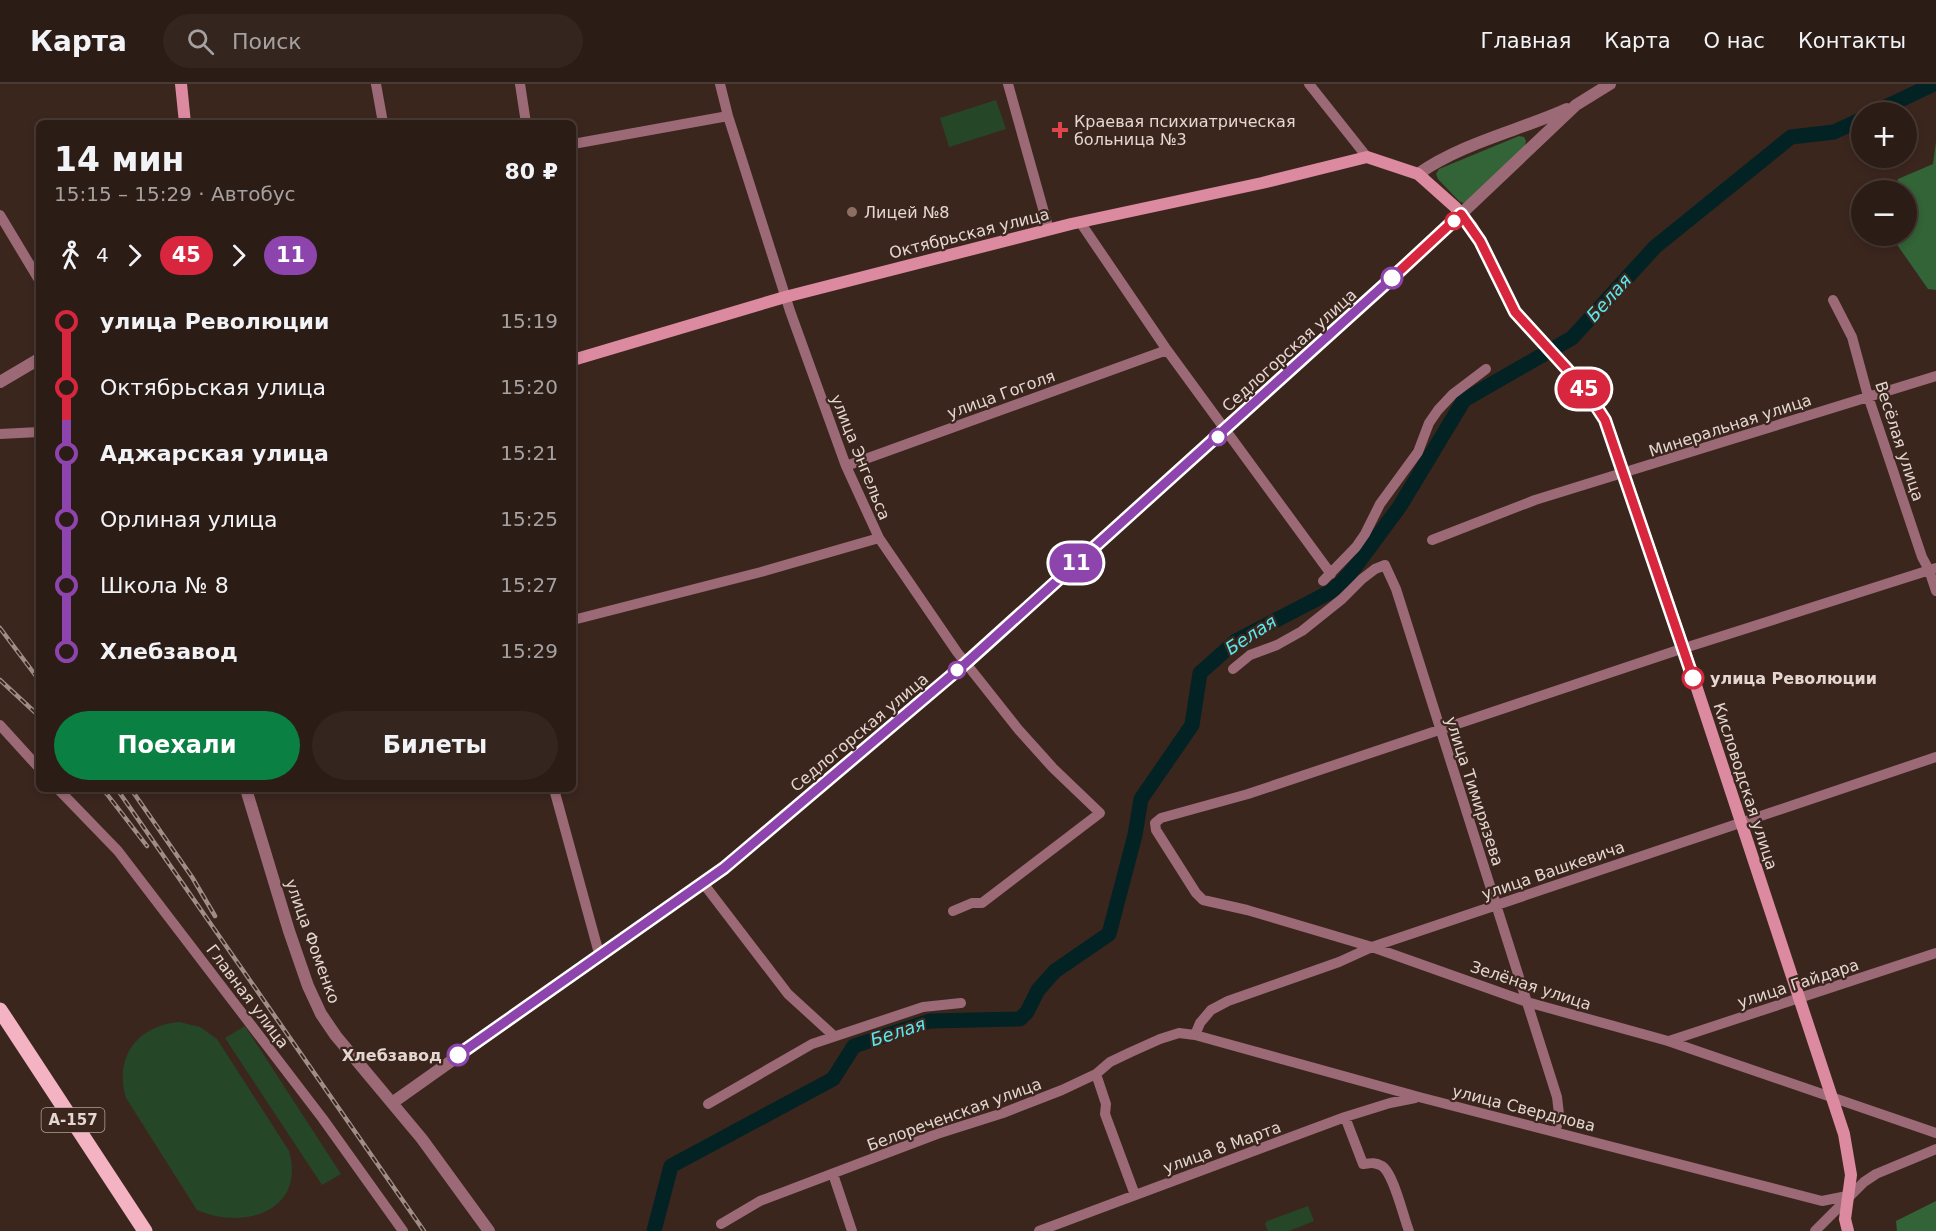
<!DOCTYPE html>
<html lang="ru">
<meta charset="utf-8">
<style>
body{margin:0;font-family:"DejaVu Sans",sans-serif;background:#34251f;color:#f1f3f6;height:100vh;display:flex;flex-direction:column;font-size:22px;white-space:nowrap}
*{box-sizing:border-box;margin:0}
p{font-size:20px;color:#a6a1a1}
.icon{flex:none;width:33px;height:33px;fill:none;stroke:currentColor;stroke-width:2;stroke-linecap:round;stroke-linejoin:round}
.map{position:relative;flex:1;overflow:hidden}
.details{position:absolute;left:36px;top:36px;width:540px;height:672px;display:flex;flex-direction:column;background:#2c1c16;border-radius:9px;box-shadow:0 3px 9px #0003,0 0 0 2px #483a35}
.details>*{flex:none}
.badge{padding:0 12px;border-radius:20px;font-size:21px;line-height:39px}
.controls{position:absolute;left:1851px;top:18px;display:grid;gap:12px}
.controls a{display:grid;place-items:center;width:66px;height:66px;border-radius:50%;background:#2c1c16;box-shadow:0 3px 9px #0003,0 0 0 2px #483a35;font-size:30px}
.map>.badge{position:absolute;translate:-50% -50%;box-shadow:0 0 0 3px #fff}
.legs{display:flex;align-items:center;gap:9px;height:66px;padding:0 18px;font-size:20px}
.legs p{margin-inline-start:auto}
.headline{display:flex;align-items:center;justify-content:space-between;height:102px;padding:0 18px}
h1{font-size:33px;font-weight:600;line-height:45px}
.primary-button{display:flex;gap:12px;margin-top:auto;padding:12px 18px}
.primary-button a{flex:1;height:69px;border-radius:36px;background:#0b8043;color:#fff;font-size:24px;font-weight:600;line-height:69px;text-align:center}
.primary-button a+a{background:#34251f;color:#f1f3f6}
ul{padding:0 18px;list-style:none}
li{display:flex;align-items:center;gap:21px;height:66px;font-size:22px}
li i{display:grid;place-items:center;width:9px;height:100%;margin:0 8px;background:currentColor}
li i::after{content:'';width:15px;height:15px;margin:-8px;border:4px solid;border-radius:50%;background:#2c1c16}
li p{margin-inline-start:auto}
li:first-child i{background:linear-gradient(#0000 50%,currentColor 0)}
li:last-child i{background:linear-gradient(currentColor 50%,#0000 0)}
header{display:flex;align-items:center;gap:36px;box-sizing:border-box;height:84px;padding:0 30px;background:#2c1c16;border-bottom:2px solid #483a35}
header strong{font-size:28px}
nav{display:flex;gap:33px;margin-inline-start:auto;font-size:21px}
.search{width:420px;height:54px;background:#34251f;display:flex;align-items:center;gap:15px;box-sizing:border-box;padding:0 21px;border-radius:33px;color:#a6a1a1;font-size:22px}
.map>svg:first-child{display:block}
.green{fill:#264628}
.forest{fill:#326437}
.lines{fill:none;stroke-linecap:round;stroke-linejoin:round}
.river{stroke:#032224;stroke-width:15}
.minor{stroke:#9c6976;stroke-width:10}
.tertiary{stroke:#9c6976;stroke-width:12}
.secondary{stroke:#db8aa0;stroke-width:12}
.primary{stroke:#f3b3c3;stroke-width:15}
.rail-casing{stroke:#9f8e87;stroke-width:4.5}
.rail{stroke:#3b261e;stroke-width:2;stroke-dasharray:7;stroke-linecap:butt}
.line-1-casing{stroke:#fff;stroke-width:14}
.line-2-casing{stroke:#fff;stroke-width:14}
.line-1{stroke:#d7263d;stroke-width:9}
.line-2{stroke:#8e44ad;stroke-width:9}
.health-dot{fill:#e0444e;stroke:#3b261e;stroke-width:2}
.education-dot{fill:#8d6e63;stroke:#3b261e;stroke-width:2}
.stop-1-dot{fill:#fff;stroke:#d7263d;stroke-width:3}
.stop-2-dot{fill:#fff;stroke:#8e44ad;stroke-width:3}
.labels{text-anchor:middle;stroke-width:4.5;stroke-linejoin:round;paint-order:stroke}
.shield{fill:#3b261e;stroke:#b1a19b;stroke-width:1.5}
.shield-label{font-size:15px;font-weight:bold;fill:#e4d6d0}
.poi-label{font-size:16px;fill:#e4d6d0;stroke:#3b261e;text-anchor:start}
.street-label{font-size:16px;fill:#e4d6d0;stroke:#3b261e}
.stop-label{font-size:16px;font-weight:bold;fill:#e4d6d0;stroke:#3b261e;text-anchor:start}
.water-label{font-size:18px;font-style:italic;fill:#5ae7ee;stroke:#3b261e}
</style>
<header>
<strong>Карта</strong>
<div class="search"><svg class="icon" aria-label="search" viewBox="0 0 24 24"><circle cx="10" cy="10" r="6"/><path d="M15 15l6 6"/></svg>Поиск</div>
<nav><a>Главная</a><a>Карта</a><a>О нас</a><a>Контакты</a></nav>
</header>
<div class="map">
<svg width="1936" height="1147" viewBox="0 0 1936 1147">
<rect width="100%" height="100%" fill="#3b261e"/>
<path class="green" d="M996,16L1006,45L949,63L940,34Z
M179,938L200,943L217,955L289,1067C306,1126 245,1147 197,1126L126,1014C114,974 136,942 179,938Z
M245,942L341,1090L322,1101L225,954Z
M1308,1122L1314,1137L1289,1147H1268L1265,1140L1267,1137Z"/>
<path class="forest" d="M1519,52L1524,53L1526,57L1525,62L1467,117L1463,119L1459,117L1438,95L1436,90L1439,85Z
M1936,58V206L1928,205L1891,152H1906V106H1896L1898,95L1933,80Z
M1936,1117V1147H1897L1896,1137Z"/>
<g class="lines">
<path class="river" d="M1875,28L1934,0
M654,1147L671,1082L833,995L854,962L930,937L1020,935L1027,928L1038,906L1055,887L1109,850L1135,751L1141,715L1192,641L1200,589L1236,557L1330,508L1343,497L1355,483L1400,422L1464,316L1572,254L1655,163L1791,53L1834,48L1862,35"/>
<path class="minor" d="M376,0L383,39
M520,0L526,39
M720,0L728,32L790,227L846,382L879,454L957,568L1018,645L1053,684L1100,729L982,819H972L953,827
M1008,0L1049,146
M1309,0L1367,73
M573,60L728,32
M0,131L39,196
M1080,138L1167,266L1331,490
M1833,216L1852,253L1868,312L1922,473L1929,486L1936,507
M0,350L39,348
M846,382L1167,266
M1432,456L1535,416L1936,292
M1936,484L1672,568L1248,710L1161,734L1155,739L1156,746L1196,809L1203,816L1247,826L1372,863L1527,918L1668,957L1936,1049
M1323,497L1356,463L1365,450L1380,420L1418,368L1429,339L1438,326L1453,310L1486,285
M573,536L761,488L879,454
M1233,585L1250,571L1277,561L1302,547L1342,515L1362,495L1375,485L1385,481L1396,505L1557,1013L1559,1030L1556,1047
M0,641L39,684
M58,705L118,767L323,1035L403,1147
M554,705L600,873
M703,799L788,910L834,952
M1195,951L1200,939L1211,926L1228,917L1339,878L1372,863L1936,673
M1669,957L1936,869
M1096,990L1106,1020L1105,1030L1135,1111
M708,1020L812,960L923,923L961,919
M1345,1033L1363,1080C1371,1079 1375,1078 1382,1082C1394,1090 1403,1132 1409,1147
M833,1090L852,1147
M721,1140L760,1117L937,1050L1003,1029L1062,1006L1096,990L1110,978L1131,968L1160,955L1179,949L1195,951L1419,1013L1822,1117L1847,1112
M1039,1147L1345,1033L1390,1019L1415,1014
M1815,1147L1864,1098L1876,1090L1936,1065"/>
<path class="tertiary" d="M1418,90C1462,59 1518,47 1567,25
M0,298L39,275
M246,705L289,847L308,902L321,930L336,952L422,1055L489,1147
M392,1019L724,784L966,579L1347,235L1461,130L1576,21L1610,0"/>
<path class="secondary" d="M181,0L185,39
M573,276L785,213L1071,140L1262,99L1367,73L1418,90L1455,123L1472,143L1480,157L1515,228L1567,285L1592,316L1605,335L1678,547L1844,1050L1851,1091L1845,1135L1848,1147"/>
<path class="primary" d="M0,926L145,1147"/>
<g class="rail-casing">
<path id="rail" d="M0,544L39,596
M0,596L39,632
M103,705L147,762
M117,705L424,1147
M131,705L192,793L215,832"/>
</g>
<use href="#rail" class="rail"/>
</g>
<g class="lines">
<g class="line-1-casing">
<path id="line-1" d="M1392,194L1461,130L1480,157L1515,228L1567,285L1592,316L1605,336L1693,594"/>
</g>
<g class="line-2-casing">
<path id="line-2" d="M458,971L724,784L966,579L1392,194"/>
</g>
<use href="#line-1" class="line-1"/>
<use href="#line-2" class="line-2"/>
</g>
<path class="health-dot" d="M1057 37h6v6h6v6h-6v6h-6v-6h-6v-6h6z"/>
<circle class="education-dot" cx="852" cy="128" r="6"/>
<g class="stop-1-dot">
<circle cx="1454" cy="137" r="8"/>
<circle cx="1693" cy="594" r="10"/>
</g>
<g class="stop-2-dot">
<circle cx="1392" cy="194" r="10"/>
<circle cx="1218" cy="353" r="8"/>
<circle cx="957" cy="586" r="8"/>
<circle cx="458" cy="971" r="10"/>
</g>
<g class="labels">
<rect class="shield" x="41.5" y="1024" width="63" height="24" rx="4.5"/>
<g class="shield-label">
<text x="73" y="1041">А-157</text>
</g>
<g class="poi-label">
<text x="1074" y="43">Краевая психиатрическая<tspan x="1074" dy="18">больница №3</tspan></text>
<text x="864" y="134">Лицей №8</text>
</g>
<g class="street-label">
<text transform="translate(969 149) rotate(-14)" y="6">Октябрьская улица</text>
<text transform="translate(1289 266) rotate(-42)" y="6">Седлогорская улица</text>
<text transform="translate(1001 310) rotate(-20)" y="6">улица Гоголя</text>
<text transform="translate(1730 341) rotate(-18)" y="6">Минеральная улица</text>
<text transform="translate(1900 357) rotate(72)" y="6">Весёлая улица</text>
<text transform="translate(861 373) rotate(68)" y="6">улица Энгельса</text>
<text transform="translate(859 648) rotate(-40)" y="6">Седлогорская улица</text>
<text transform="translate(1746 702) rotate(72)" y="6">Кисловодская улица</text>
<text transform="translate(1475 707) rotate(72)" y="6">улица Тимирязева</text>
<text transform="translate(1553 786) rotate(-19)" y="6">улица Вашкевича</text>
<text transform="translate(313 857) rotate(70)" y="6">улица Фоменко</text>
<text transform="translate(1798 899) rotate(-18)" y="6">улица Гайдара</text>
<text transform="translate(1531 901) rotate(18)" y="6">Зелёная улица</text>
<text transform="translate(248 912) rotate(53)" y="6">Главная улица</text>
<text transform="translate(1524 1024) rotate(14)" y="6">улица Свердлова</text>
<text transform="translate(954 1030) rotate(-20)" y="6">Белореченская улица</text>
<text transform="translate(1222 1063) rotate(-20)" y="6">улица 8 Марта</text>
</g>
<g class="stop-label">
<text x="1710" y="600">улица Революции</text>
<text x="442" y="977" text-anchor="end">Хлебзавод</text>
</g>
<g class="water-label">
<text transform="translate(1609 214) rotate(-48)" y="6">Белая</text>
<text transform="translate(1251 551) rotate(-33)" y="6">Белая</text>
<text transform="translate(898 948) rotate(-18)" y="6">Белая</text>
</g>
</g>
</svg>
<div class="controls">
<a>+</a>
<a>−</a>
</div>
<b class="badge" style="left:1584px;top:305px;background:#d7263d;color:#fff">45</b>
<b class="badge" style="left:1076px;top:479px;background:#8e44ad;color:#fff">11</b>
<section class="details">
<div class="headline"><div><h1>14 мин</h1><p>15:15 – 15:29 · Автобус</p></div><b>80 ₽</b></div>
<div class="legs"><svg class="icon" aria-label="walk" viewBox="0 0 24 24"><circle cx="13" cy="4" r="2"/><path d="M13 8l-2 6 4 7M11 14l-3 7M7 12l3-4h3l4 4"/></svg>4<svg class="icon" aria-label="forward" viewBox="0 0 24 24"><path d="M9 5l7 7-7 7"/></svg><b class="badge" style="background:#d7263d;color:#fff">45</b><svg class="icon" aria-label="forward" viewBox="0 0 24 24"><path d="M9 5l7 7-7 7"/></svg><b class="badge" style="background:#8e44ad;color:#fff">11</b></div>
<ul>
<li><i style="color:#d7263d"></i><b>улица Революции</b><p>15:19</p></li>
<li><i style="color:#d7263d"></i><span>Октябрьская улица</span><p>15:20</p></li>
<li><i style="color:#8e44ad"></i><b>Аджарская улица</b><p>15:21</p></li>
<li><i style="color:#8e44ad"></i><span>Орлиная улица</span><p>15:25</p></li>
<li><i style="color:#8e44ad"></i><span>Школа № 8</span><p>15:27</p></li>
<li><i style="color:#8e44ad"></i><b>Хлебзавод</b><p>15:29</p></li>
</ul>
<div class="primary-button"><a>Поехали</a><a>Билеты</a></div>
</section>
</div>
